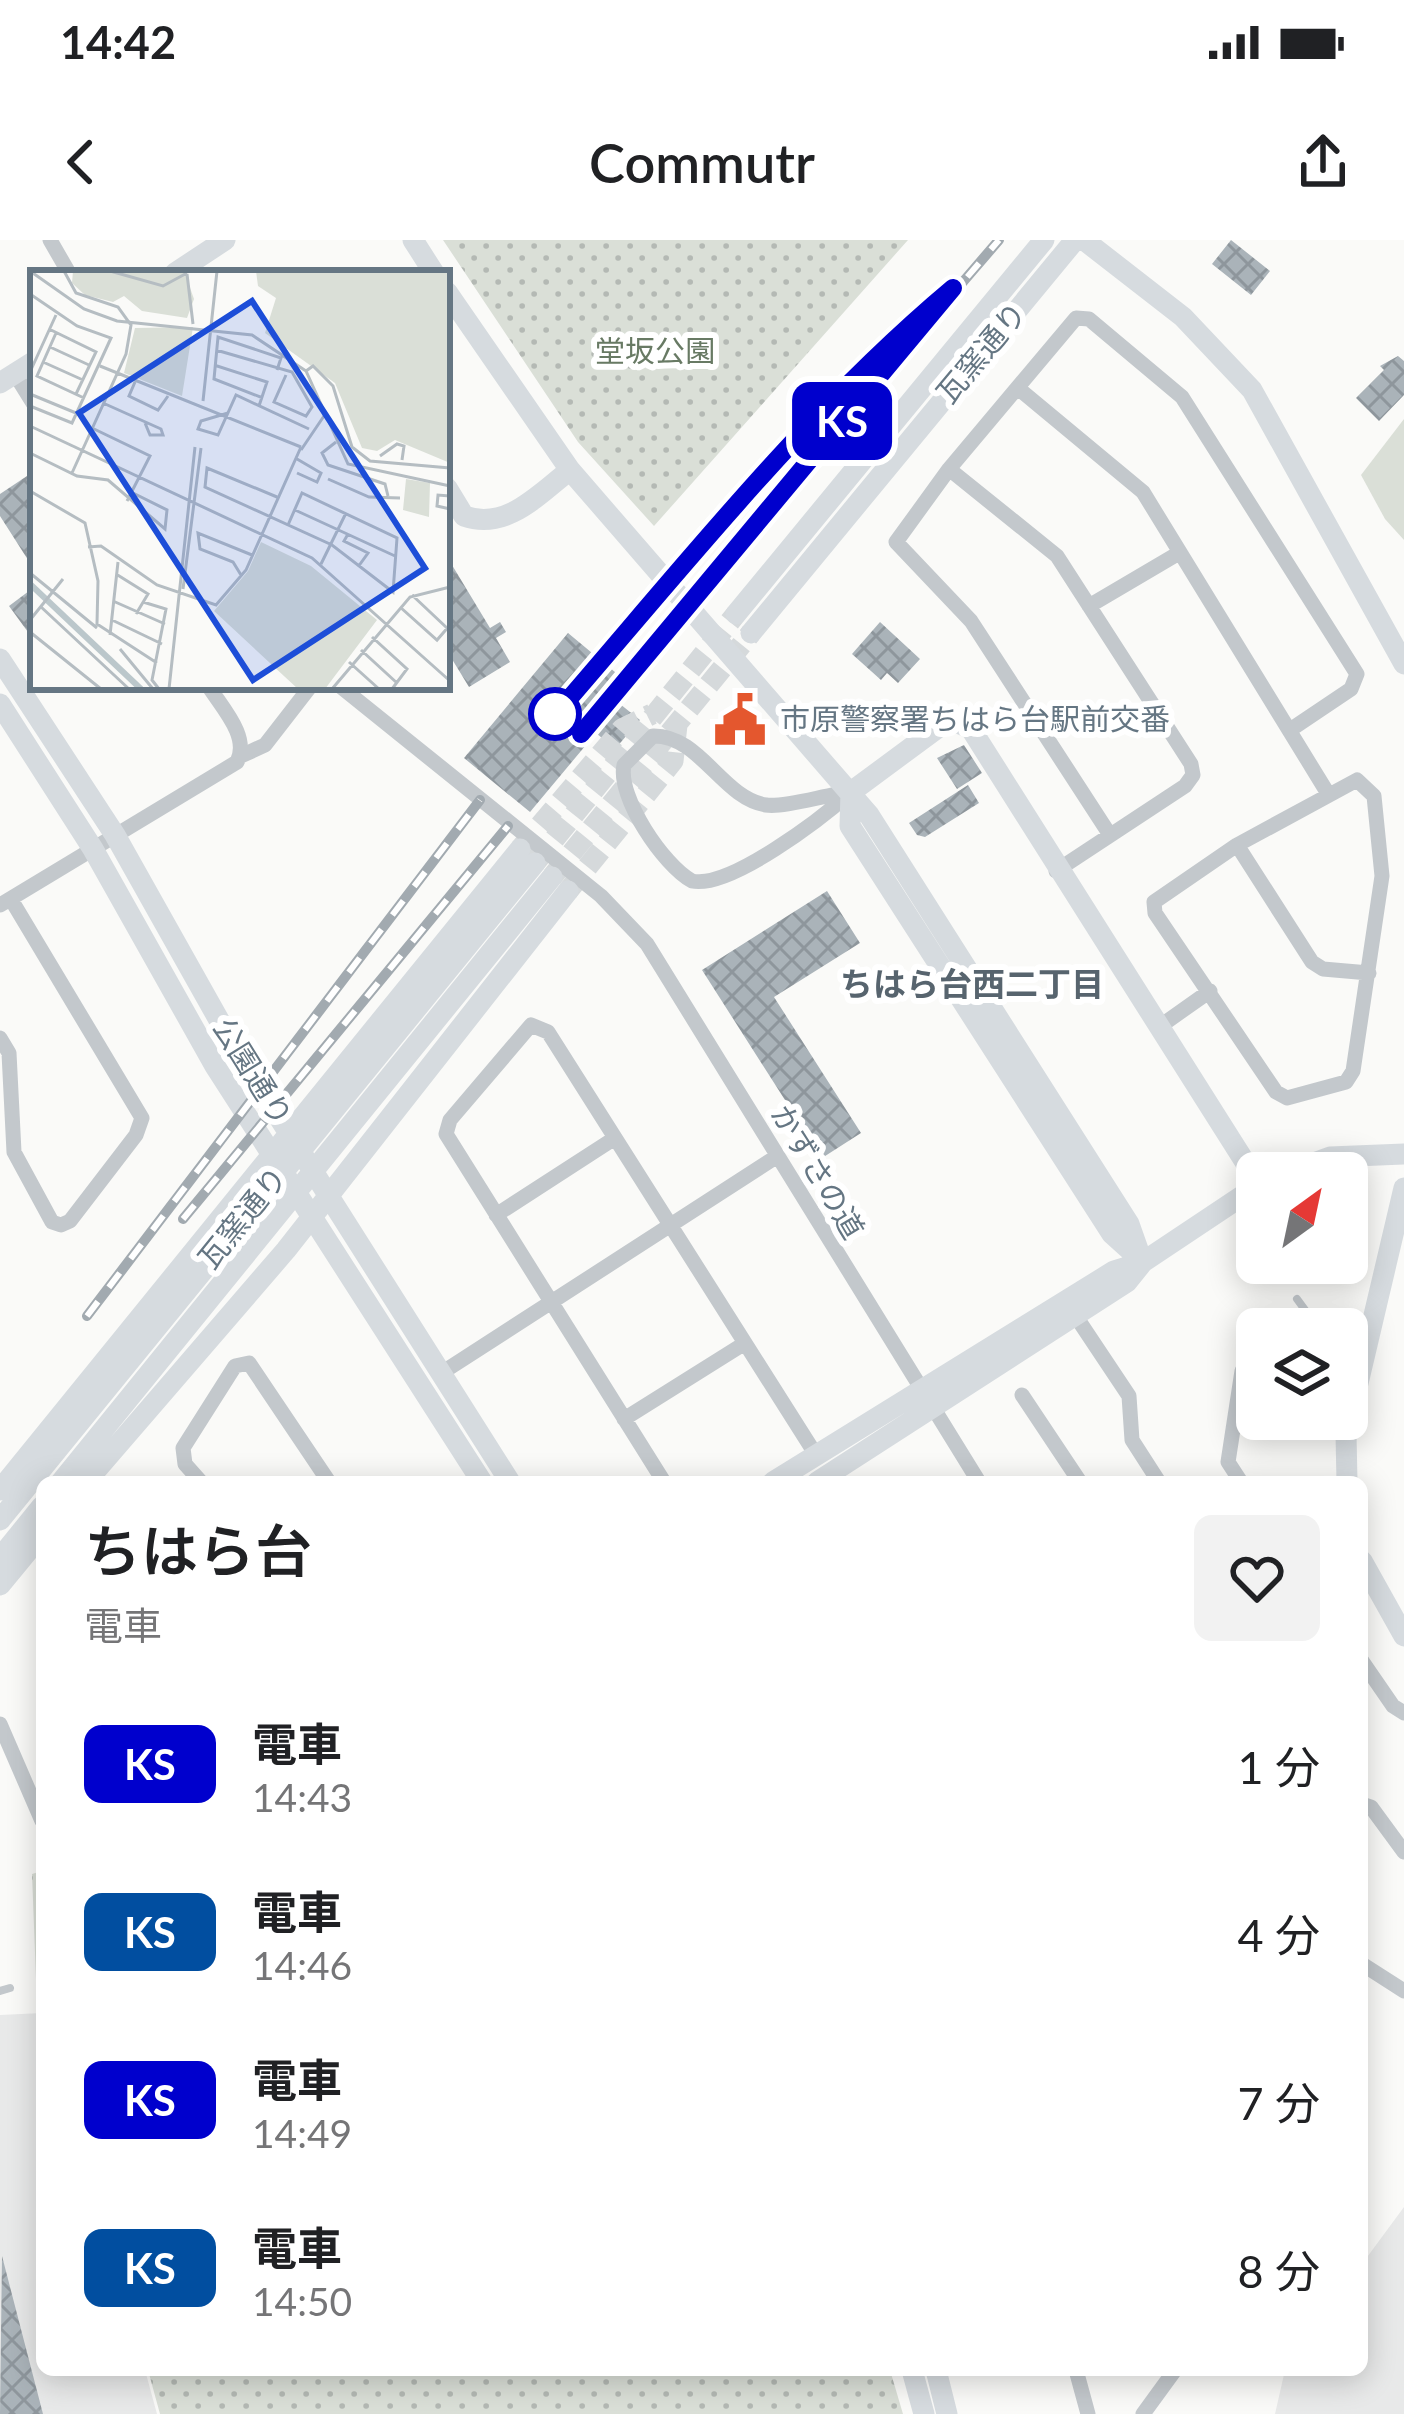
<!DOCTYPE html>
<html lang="ja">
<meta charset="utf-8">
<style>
body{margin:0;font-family:Lato,"Noto Sans JP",sans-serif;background:#f2f2f2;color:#202124;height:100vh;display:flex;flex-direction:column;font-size:45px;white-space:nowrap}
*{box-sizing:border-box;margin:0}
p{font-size:39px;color:#757577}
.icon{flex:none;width:66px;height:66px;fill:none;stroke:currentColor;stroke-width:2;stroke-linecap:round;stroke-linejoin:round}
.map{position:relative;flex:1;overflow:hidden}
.drawer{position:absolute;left:36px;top:1236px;width:1332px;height:900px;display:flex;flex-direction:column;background:#fff;border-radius:18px;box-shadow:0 6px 30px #0003}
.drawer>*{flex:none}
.badge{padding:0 24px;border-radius:18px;font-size:42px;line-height:78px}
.needle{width:78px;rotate:33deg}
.buttons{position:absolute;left:1236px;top:912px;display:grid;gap:24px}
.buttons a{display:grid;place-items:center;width:132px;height:132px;border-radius:18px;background:#fff;box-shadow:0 6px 30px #0003;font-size:60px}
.map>.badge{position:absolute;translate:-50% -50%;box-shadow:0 0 0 6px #fff}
.round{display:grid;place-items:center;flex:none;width:126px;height:126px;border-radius:18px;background:#f2f2f2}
.overview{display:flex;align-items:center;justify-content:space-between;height:204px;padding:0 48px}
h1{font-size:57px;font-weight:600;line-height:90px}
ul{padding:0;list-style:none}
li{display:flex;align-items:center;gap:36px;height:168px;padding:0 48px}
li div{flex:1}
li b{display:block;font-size:45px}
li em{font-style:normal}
li .badge{min-width:132px;font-weight:700;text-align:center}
.status{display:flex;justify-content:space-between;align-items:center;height:84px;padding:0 60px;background:#fff;direction:ltr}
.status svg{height:33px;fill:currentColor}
header{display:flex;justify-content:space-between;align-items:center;height:156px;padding:0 48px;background:#fff;font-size:54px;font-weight:600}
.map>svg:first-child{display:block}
.built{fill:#e8e9e9}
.park{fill:url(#park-dots)}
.pitch{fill:#dadfd7}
.building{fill:url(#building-cross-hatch)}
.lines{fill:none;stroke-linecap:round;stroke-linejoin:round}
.secondary-tunnel{stroke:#d5d9db;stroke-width:21;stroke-dasharray:21 10;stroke-linecap:butt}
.lane{stroke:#c3c8cc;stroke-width:8}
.street{stroke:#c3c8cc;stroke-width:15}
.secondary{stroke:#d6dbdf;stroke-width:21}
.rail-casing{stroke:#a2aab0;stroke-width:10}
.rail{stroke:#fff;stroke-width:6;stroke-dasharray:18;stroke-linecap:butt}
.line-casing{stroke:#fff;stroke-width:27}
.line{stroke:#0000cd;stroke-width:18}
.stop-dot{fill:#fff;stroke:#0000cd;stroke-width:6}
.labels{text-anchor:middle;stroke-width:12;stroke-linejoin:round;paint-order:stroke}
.park-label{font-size:30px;fill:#687a64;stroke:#fff}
.street-label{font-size:30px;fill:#657683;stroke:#fff}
.poi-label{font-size:30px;fill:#657683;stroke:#fff;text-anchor:start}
.neighbourhood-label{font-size:33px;font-weight:bold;fill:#57646e;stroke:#fff}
.inset-river{fill:none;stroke:#bbc7cb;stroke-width:6}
.inset-road{fill:none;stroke:#b5bdc2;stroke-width:3}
.view{fill:#1d4ed8;fill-opacity:0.15;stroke:#1d4ed8;stroke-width:6}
.inset-edge{fill:none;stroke:#657683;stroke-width:6}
</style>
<div class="status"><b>14:42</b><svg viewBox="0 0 49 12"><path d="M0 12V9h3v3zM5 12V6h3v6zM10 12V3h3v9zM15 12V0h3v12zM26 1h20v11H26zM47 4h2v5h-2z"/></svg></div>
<header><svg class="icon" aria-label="back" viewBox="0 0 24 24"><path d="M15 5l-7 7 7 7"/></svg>Commutr<svg class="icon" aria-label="share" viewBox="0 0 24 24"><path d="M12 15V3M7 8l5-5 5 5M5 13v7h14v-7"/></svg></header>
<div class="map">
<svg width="1404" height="2174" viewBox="0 0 1404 2174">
<defs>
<pattern id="park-dots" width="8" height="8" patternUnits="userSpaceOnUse" patternTransform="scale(3)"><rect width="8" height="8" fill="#dadfd7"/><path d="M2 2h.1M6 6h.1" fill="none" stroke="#b4b9b4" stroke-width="1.8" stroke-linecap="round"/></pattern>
<pattern id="building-cross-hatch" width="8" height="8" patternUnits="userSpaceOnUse" patternTransform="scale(3)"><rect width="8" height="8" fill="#aab3b9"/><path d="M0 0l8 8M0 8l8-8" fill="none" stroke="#8e969c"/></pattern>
</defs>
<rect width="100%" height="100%" fill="#fafaf8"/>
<path class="built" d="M42,1773V2130H145L157,2174H0V1775Z
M1404,1967V2174H1275L1285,2130H1362V2024Z"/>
<path class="park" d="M443,0H908L654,286L578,202Z
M42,1631V1759L36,1739L32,1634Z
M148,2130H890L903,2174H160Z"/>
<path class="pitch" d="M1404,179V300L1385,279L1361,235Z"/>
<path class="building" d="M1231,0L1270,31L1251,55L1212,24Z
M1398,116L1404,121V155L1379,181L1356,158L1384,130L1380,126Z
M33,232V321L30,323L0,276V254Z
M452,325L490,388L500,382L506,392L496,398L510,422L469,447L447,411V328Z
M33,348V399L9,366Z
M880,382L920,419L898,443L887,433L881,440L852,414Z
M568,393L633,447L620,464L640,480L615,509L596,493L530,572L464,518Z
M964,505L982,533L957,549L937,518Z
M968,545L979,563L925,597L917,595L909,583Z
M827,651L860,703L774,757L861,893L822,918L702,730Z
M2,2016L43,2174H0Z"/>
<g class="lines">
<path class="secondary-tunnel" d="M520,609L622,489L652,474
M535,623L736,374
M552,637L751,393
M568,651L673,521L677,485"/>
<path class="lane" d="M1297,1059L1319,1089
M0,1751L10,1748"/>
<path class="street" d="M50,0L69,33
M15,134L33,163
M1019,149L1143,252L1327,552
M949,229L1057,316L1191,524L1193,535L1185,546L1056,631
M1089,366L1179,313
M341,447L601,656L647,704L979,1242
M653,496C700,495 722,558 766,565C784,568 828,554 851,552C822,578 730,649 692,641C664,626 617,557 624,525Z
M241,516L265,505L310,447
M1357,540L1374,556L1382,636L1353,831L1346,842L1287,858L1276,852L1155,673L1154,662L1237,605Z
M1110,595L971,381L896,302L949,229L1076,78L1089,79L1182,157L1357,434L1351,449L1290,490
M1237,605L1312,722L1323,729L1369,733
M0,665L237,522C250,497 223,469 209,447
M1159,787L1210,751
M0,798L9,813L14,912L52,982L61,985L70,981L136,895L142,878L12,661
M496,975L615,898
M1075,1075L1129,1156L1132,1200L1159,1242
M443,1132L776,917
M1022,1155L1080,1242
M624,1179L742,1105
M201,1242L185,1224L183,1208L235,1126L249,1123L329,1242
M664,1242L446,894L450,880L531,785L548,792L816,1215
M1241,1242L1228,1222L1242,1131L1257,1121
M1362,1421L1393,1466L1404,1473
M0,1484L42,1581
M1362,1564L1371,1567L1404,1612
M1362,1724L1404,1751
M1076,2130L1088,2174
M1143,2174L1175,2130"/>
<path class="secondary" d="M413,0L434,33
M1084,0L1183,77L1252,150L1404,424
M175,33L225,0
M447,52L570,230L869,575L1129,984L1141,1018
M0,143L33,122
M447,248L464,276C506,291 538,255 570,230
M736,374L1044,0
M751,393L1075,0
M0,419L115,595L233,805L510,1242
M0,464L93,609L215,826L482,1242
M1286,933L1330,917L1404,914
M1143,1022L1112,994L850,586L851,552L943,484L954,481L971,489L1257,941
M61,1242L552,637
M86,1242L286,1010L568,651
M773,1242L1114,1031L1143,1022L1257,946
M817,1242L1127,1042L1143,1022
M1347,1242L1346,1194L1404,948
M0,1250L520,609
M0,1280L535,623
M0,1318L42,1266
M1362,1321L1404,1396
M0,1345L42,1294
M912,2130L924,2174
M936,2130L947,2174"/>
<g class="rail-casing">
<path id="rail" d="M695,315L849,147
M709,337L999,0
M183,979L508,586
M87,1076L480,560"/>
</g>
<use href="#rail" class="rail"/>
</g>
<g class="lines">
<g class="line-casing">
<path id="line" d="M555,475C681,330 805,172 953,48L581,494"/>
</g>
<use href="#line" class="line"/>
</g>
<defs>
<g id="civic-bare" transform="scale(4.14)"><path d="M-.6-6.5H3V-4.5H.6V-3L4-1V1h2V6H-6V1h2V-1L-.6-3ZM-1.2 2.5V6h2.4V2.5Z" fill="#e4572e" stroke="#fff" stroke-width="2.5" paint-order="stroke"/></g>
</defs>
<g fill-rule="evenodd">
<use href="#civic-bare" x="740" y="480"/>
</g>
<circle class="stop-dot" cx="555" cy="474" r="24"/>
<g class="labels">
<g class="park-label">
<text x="655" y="122">堂坂公園</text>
</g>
<g class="street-label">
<text transform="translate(982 113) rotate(-50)" y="10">瓦窯通り</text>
<text transform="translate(252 832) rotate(58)" y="10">公園通り</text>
<text transform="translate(817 932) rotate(59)" y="10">かずさの道</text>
<text transform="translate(243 978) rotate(-51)" y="10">瓦窯通り</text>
</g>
<g class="poi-label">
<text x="780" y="490">市原警察署ちはら台駅前交番</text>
</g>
<g class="neighbourhood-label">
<text x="972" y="756">ちはら台西二丁目</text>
</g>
</g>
<g transform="translate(30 30)">
<rect width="420" height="420" fill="#fafaf8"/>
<path d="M43,1H154L164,29L157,48L112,41L94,26L83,32L55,25L42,13Z" fill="#dadfd7"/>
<path d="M163,57L152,126L94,103L105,58ZM376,209L400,213L399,247L373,240ZM231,272L281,296L347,350L295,419H268L184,341L218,301Z" fill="#dadfd7"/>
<path d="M226,1H420V193L365,170L347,181L332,178L305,113L235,63L246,28L228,16Z" fill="#dadfd7"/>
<path class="inset-river" d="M0,314L111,419"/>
<path class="inset-road" d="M0,1L54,39L87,51L222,65L276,101L318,194L420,216M34,1L46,23L88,37L101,55L96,84L42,203M80,1L133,16L157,3M157,4L163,54M0,24L47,56L81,68L42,153L0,136M19,59L66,82L46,124M26,63L7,106L54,128M20,77L59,95M186,80L262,102L282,137L276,146L244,132L256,105M13,92L53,110M184,95L237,112L229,136M70,96L271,177M276,101L283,96L303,116L322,177L340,191L420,198M0,102L26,45M105,112L99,126L128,140L138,126M0,124L46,143M233,128L184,109L188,67L251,88L247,100M173,131L187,1M73,133L131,159L133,165H120L115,153M198,143L171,151L168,159L188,165L206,125L279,159M0,156L282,288L420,411M62,158L120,186L97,231M306,172L292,183L298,195L355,214L358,226M271,180L296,143M0,183L47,206L78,210L135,259L137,240L103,223M350,186L367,174L374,176L372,190M267,203L287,212L291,203L267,189M298,209L339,227L370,228M0,221L55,253L68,311L67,354L127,393M420,226L408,225L407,236L420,239M247,227L177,198L175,217L302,275L363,322L367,268L272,223L258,255M265,240L365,286M318,264L314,271L338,283L328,297M58,277L71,276L127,315L186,335L216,300L271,177M291,294L316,243M0,303L67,358M86,304L118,324L106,344M211,305L203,292L170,279L168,263L222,285M153,319L171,178M382,325L417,358M83,331L135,354M113,332L136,339L122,410L129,419M10,336L99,419M370,337L407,370L420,355M0,350L33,309M82,350L132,374M0,362L71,419M80,365L88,292M342,367L377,399L362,419M90,379L123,419M331,380L367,413M319,392L349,419M139,419L165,177M302,419L380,327L420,317"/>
<path class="view" d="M222,31L395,298L223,410L49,143Z"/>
<rect width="420" height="420" class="inset-edge"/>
</g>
</svg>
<div class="buttons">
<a><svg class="needle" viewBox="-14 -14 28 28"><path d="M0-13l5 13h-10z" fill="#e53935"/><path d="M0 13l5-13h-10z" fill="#757577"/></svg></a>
<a><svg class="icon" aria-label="layers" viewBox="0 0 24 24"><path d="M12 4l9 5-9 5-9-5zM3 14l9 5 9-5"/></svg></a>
</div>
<b class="badge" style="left:842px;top:181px;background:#0000cd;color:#fff">KS</b>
<section class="drawer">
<div class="overview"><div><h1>ちはら台</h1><p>電車</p></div><a class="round"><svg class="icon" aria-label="heart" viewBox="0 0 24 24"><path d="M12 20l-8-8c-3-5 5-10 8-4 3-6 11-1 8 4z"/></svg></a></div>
<ul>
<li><span class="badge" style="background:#0000cd;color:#fff">KS</span><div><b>電車</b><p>14:43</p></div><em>1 分</em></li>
<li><span class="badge" style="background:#014ea0;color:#fff">KS</span><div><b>電車</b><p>14:46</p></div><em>4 分</em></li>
<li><span class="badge" style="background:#0000cd;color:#fff">KS</span><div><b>電車</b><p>14:49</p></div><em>7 分</em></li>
<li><span class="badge" style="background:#014ea0;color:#fff">KS</span><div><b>電車</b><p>14:50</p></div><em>8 分</em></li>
</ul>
</section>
</div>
